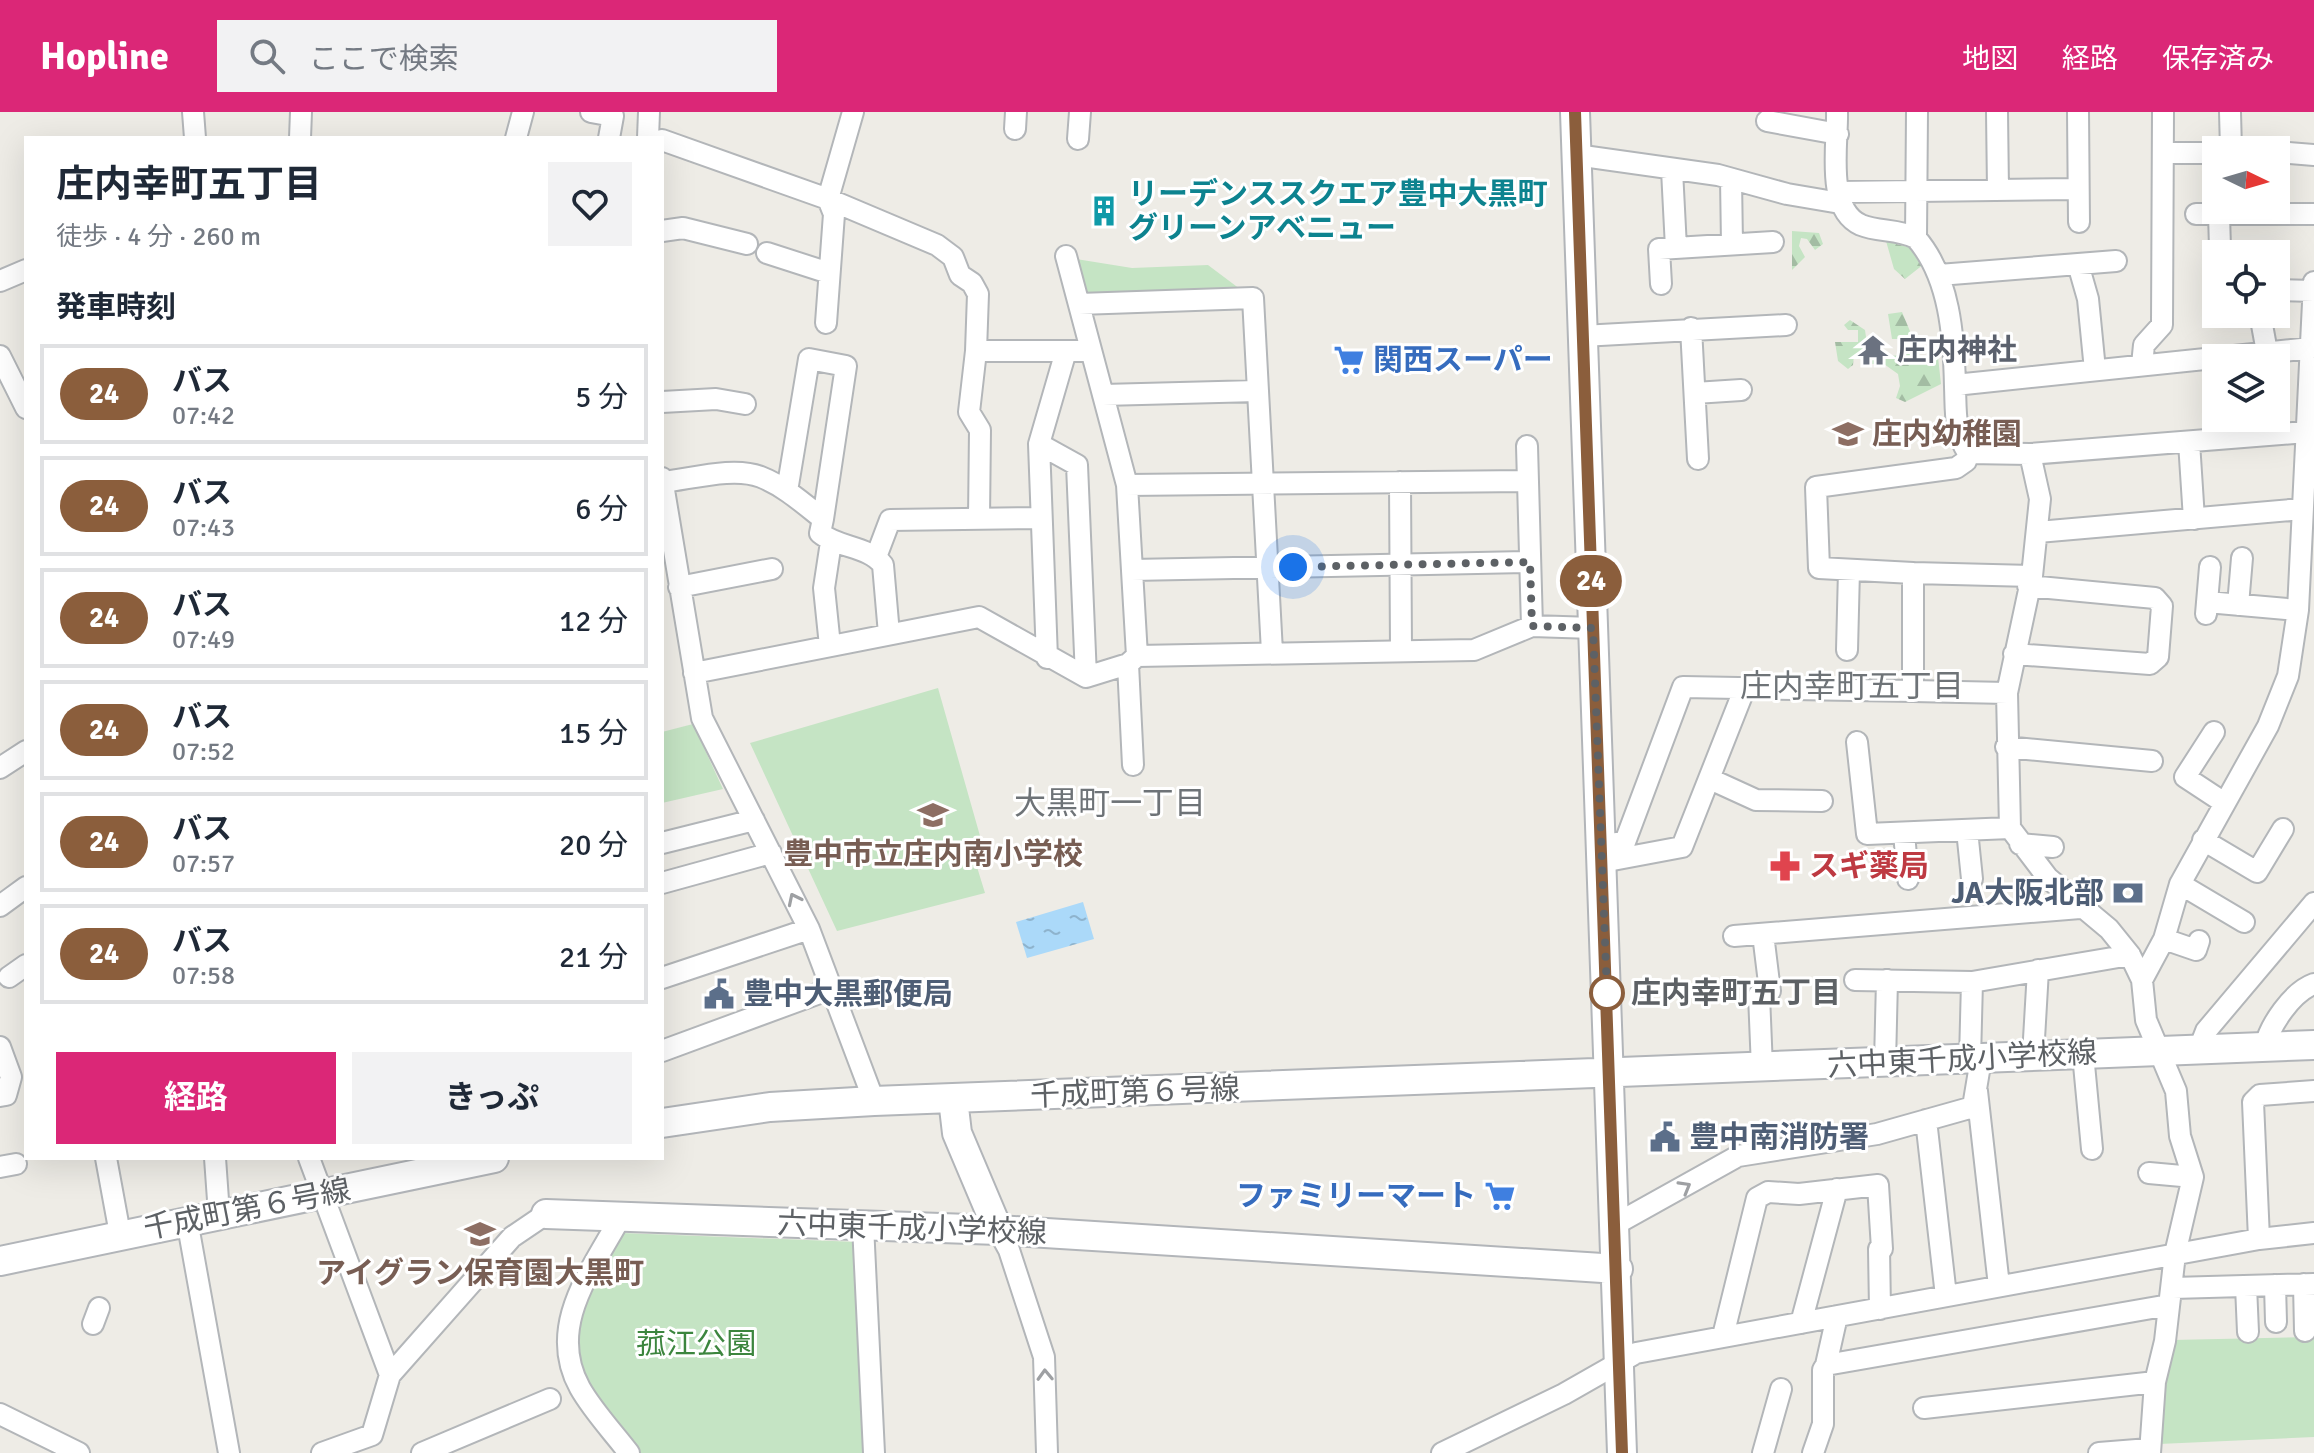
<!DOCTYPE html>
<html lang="ja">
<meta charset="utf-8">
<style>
body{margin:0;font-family:Signika,"Noto Sans JP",sans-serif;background:#f2f2f3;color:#1f2937;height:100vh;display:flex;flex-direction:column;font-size:30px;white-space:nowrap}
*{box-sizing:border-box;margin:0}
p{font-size:26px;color:#747a83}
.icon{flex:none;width:44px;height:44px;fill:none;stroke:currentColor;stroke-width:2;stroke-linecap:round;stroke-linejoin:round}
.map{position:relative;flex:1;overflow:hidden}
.details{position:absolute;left:24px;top:24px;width:640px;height:1024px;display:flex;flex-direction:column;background:#fff;border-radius:0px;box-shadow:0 8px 32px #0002}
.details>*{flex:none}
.badge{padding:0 16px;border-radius:26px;font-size:28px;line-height:52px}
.needle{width:52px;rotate:95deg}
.buttons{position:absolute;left:2202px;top:24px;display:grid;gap:16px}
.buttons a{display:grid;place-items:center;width:88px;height:88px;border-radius:0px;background:#fff;box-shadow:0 8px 32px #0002;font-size:40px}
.you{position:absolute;width:40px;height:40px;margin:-20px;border:6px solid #fff;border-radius:50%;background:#1a73e8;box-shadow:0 0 0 12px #1a73e833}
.map>.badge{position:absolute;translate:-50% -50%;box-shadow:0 0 0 4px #fff}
h2{padding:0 32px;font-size:30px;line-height:72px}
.round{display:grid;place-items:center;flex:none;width:84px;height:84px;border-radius:0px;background:#f2f2f3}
.overview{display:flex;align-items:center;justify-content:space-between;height:136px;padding:0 32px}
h1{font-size:38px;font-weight:700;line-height:60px}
.action{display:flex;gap:16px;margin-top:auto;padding:16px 32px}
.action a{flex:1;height:92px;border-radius:0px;background:#db2777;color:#fff;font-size:32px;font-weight:700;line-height:92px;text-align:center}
.action a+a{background:#f2f2f3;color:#1f2937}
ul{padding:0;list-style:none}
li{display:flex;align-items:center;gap:24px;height:100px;margin:0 16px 12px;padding:0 16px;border:4px solid #e0e1e3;border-radius:0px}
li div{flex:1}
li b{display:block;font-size:30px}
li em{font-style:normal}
li .badge{min-width:88px;font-weight:700;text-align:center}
header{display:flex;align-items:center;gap:48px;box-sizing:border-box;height:112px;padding:0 40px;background:#db2777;color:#fff}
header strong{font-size:38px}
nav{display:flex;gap:44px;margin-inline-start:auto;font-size:28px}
.search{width:560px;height:72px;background:#f2f2f3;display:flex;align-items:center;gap:20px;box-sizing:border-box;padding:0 28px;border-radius:0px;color:#747a83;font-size:30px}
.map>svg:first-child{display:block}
.green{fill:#c5e4c4}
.forest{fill:url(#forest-firs)}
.water{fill:url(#water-ripples)}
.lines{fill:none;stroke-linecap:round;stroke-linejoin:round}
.street-casing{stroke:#b3b6b9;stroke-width:24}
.secondary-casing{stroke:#b2b5b9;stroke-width:32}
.street{stroke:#fff;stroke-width:20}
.secondary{stroke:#fff;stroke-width:28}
.oneway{stroke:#9ea0a3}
.line-casing{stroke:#fff;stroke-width:18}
.line{stroke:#8b5e3c;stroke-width:12}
.walk{stroke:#5d6165;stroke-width:8;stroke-dasharray:0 14.4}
.stop-dot{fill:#fff;stroke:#8b5e3c;stroke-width:4}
.labels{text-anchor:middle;stroke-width:6;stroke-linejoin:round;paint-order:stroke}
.culture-label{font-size:30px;font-weight:bold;fill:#0d838f;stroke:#fff;text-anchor:start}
.worship-label{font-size:30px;font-weight:bold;fill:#5b616d;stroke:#fff;text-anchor:start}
.shop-label{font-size:30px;font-weight:bold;fill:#366cbe;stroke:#fff;text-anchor:start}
.education-label{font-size:30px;font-weight:bold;fill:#785e54;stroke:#fff}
.health-label{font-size:30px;font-weight:bold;fill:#be3a42;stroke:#fff;text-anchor:start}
.service-label{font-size:30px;font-weight:bold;fill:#4e5e75;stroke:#fff;text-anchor:start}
.stop-label{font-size:30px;font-weight:bold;fill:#5d6165;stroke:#fff;text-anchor:start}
.street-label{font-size:30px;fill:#5d6165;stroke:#fff}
.park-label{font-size:30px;fill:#3c853e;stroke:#fff}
.neighbourhood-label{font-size:32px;fill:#6e7377;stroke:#fff}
</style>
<header>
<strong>Hopline</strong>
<div class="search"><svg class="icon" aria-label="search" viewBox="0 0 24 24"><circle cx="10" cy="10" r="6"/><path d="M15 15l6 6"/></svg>ここで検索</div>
<nav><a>地図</a><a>経路</a><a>保存済み</a></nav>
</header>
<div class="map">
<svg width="2314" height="1341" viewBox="0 0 2314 1341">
<defs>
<pattern id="forest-firs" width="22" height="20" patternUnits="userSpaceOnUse" patternTransform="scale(2)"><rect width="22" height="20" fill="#c5e4c4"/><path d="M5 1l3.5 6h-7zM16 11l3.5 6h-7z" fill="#a3bca3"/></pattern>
<pattern id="water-ripples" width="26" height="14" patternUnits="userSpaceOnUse" patternTransform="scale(2)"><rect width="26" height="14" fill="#abd9f9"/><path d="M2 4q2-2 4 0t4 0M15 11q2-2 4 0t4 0" fill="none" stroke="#8eb3cd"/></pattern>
</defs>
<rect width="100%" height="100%" fill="#eeece6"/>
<path class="green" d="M1076,147L1132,156L1208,153L1244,180L1095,185L1087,181Z
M938,576L988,752L977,755L985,781L837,819L750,631Z
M693,612L723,677L662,691V620Z
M622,1121L858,1130L867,1341H640C610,1301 562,1253 582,1199C592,1172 609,1146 622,1121Z
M2314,1225V1325L2159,1332L2158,1287L2172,1228Z"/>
<path class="forest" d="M1792,119L1819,121L1823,132L1815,138L1807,127L1801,126L1799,134L1805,145L1792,158Z
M1886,129L1911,136L1924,152L1905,167L1894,157Z
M1902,200L1912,224L1920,231L1912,236L1914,246L1938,245L1941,272L1905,290L1896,286L1900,274L1898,262L1884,252H1870L1868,245L1905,243L1902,227H1892L1888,202Z
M1850,208L1865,218L1868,239L1854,243L1853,253L1848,257L1838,249L1835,230H1858V218H1848L1844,213Z"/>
<path class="water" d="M1083,790L1094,827L1027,846L1016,810Z"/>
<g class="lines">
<g class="street-casing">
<path id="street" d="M193,0L195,26
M591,0L613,4L609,26
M1837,0C1838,31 1825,97 1861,113C1878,120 1898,117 1916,126C1950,165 1954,225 1955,275C1956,300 1954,319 1968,341
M1997,0L1998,78
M2078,0L2079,110
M2230,0L2231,38
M1767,9L1838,22
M1015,17L1016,0
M300,26L301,0
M516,26L523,0
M648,26L649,0
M1078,27L1080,0
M662,28L828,87L937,133L953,145L960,163L972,171L978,182L976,239H1091
M2276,40L2314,43
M2163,41H2216
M1576,43L1718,63L1787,82L1840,91
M1672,58L1676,136
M1731,67L1732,132
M1838,80L2078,77
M2196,102H2314
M2219,102L2220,136
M662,119L683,116L747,132
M1916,126L1917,0
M767,141L829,161
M1066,144L1127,373L1137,544L1474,538L1532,514L1593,516
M2078,152L2088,187L2095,258
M1939,163L2116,149
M0,169L26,158
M1661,172L1659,137L1773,130
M2276,178L2314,179
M1079,192L1253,186L1272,540
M2260,202L2267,240
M2239,203L2246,202
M826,211L834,102L828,87L853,0
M1691,216L1698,347
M1582,224L1786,213
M976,239L969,300L980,318L979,407
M0,244L26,296
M2142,253L2144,233L2162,213L2163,0
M1955,273L2311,236
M1695,281L1741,278
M1103,283L1257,279
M662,290L716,287L745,292
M2189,330L2194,407
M1039,332L1077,353L1086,565
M1527,334L1532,514
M1968,341L2030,342
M662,366L702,606L809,817L874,989
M663,370C691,367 734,354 761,365C784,374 804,392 823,407L820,421C838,436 869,434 883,453L889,522
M1400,370L1401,538
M1127,373L1528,369
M787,379L809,247L846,254L823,407
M2038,420L2302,397
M876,445L890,408L1041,406
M1132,458L1530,450
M1913,461L1819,456L1816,375L1956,356L1966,349L1968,341
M679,475L772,457
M2207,490L2298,498
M2238,493L2242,446
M2206,502L2210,455
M830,534L824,476L831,430
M1847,538L1849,458
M2014,542L2150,552L2158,545L2162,494L2155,486L2028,474
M1047,546L1039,332L1066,239
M1128,552L1133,653
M694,561L979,505L1086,565L1128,552L1137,544
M2007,581L1913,579V461L2032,464
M2214,620L2185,665L2223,690
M1857,630L1867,722L2010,716
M2006,635L2152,649
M0,656L26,639
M1710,667L1756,688L1822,689
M1967,718L1972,767
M1904,721L1908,767
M2203,728L2257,760L2283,717
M662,731L754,708
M2020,732L2053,735
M1602,733L1625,730L1683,575L1913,579
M1602,750L1682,735L1744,578
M662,771L771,741
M2180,772L2244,810
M0,794L26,775
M1734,824L2080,796
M2164,827L2196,838L2199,829
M9,865L26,853
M662,866L809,817
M1855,868L1972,870L2130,843
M2142,868L2130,843L2109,817L2048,766L2010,716L2007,581L2032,464L2040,387L2030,342L2306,320
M2265,934C2270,913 2292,880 2314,872
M0,935L11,965L6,983L0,984
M2199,937L2206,919L2314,791
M662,939L833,876
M2083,942L2092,1037
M2033,944L2038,858
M1970,947L1972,870
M1885,951L1887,868
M1762,956L1759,883L1770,879L1763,822
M1977,979L1999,1174
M1926,1008L1946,1184
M106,1046L120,1122
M215,1046L219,1102
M309,1046L390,1263
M0,1055L16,1052
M2149,1061L2193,1065
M620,1106C591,1159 546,1215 580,1276C593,1299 613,1320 629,1341
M187,1108L229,1341
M1616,1112L1738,1044L1877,1022L1973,995L1981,947
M863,1113L874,1341
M998,1118L1009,1138L1044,1245L1047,1341
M2259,1127L2253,990L2260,983L2314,979
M2304,1172L2305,1219
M2275,1173L2276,1210
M2246,1174L2248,1220
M2173,1176L2314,1172
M1837,1204L1826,1253L2169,1193
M1801,1211L1837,1077
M93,1212L99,1196
M1723,1224L1757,1086L1768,1080L1799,1082L1878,1073L1882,1137H1879L1880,1197
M1924,1296L2155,1270
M0,1302L79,1341
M322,1341L372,1323L390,1263L512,1125L546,1102
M422,1341L550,1287
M1442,1341L1564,1282L1636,1241L2259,1127L2314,1121
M1763,1341L1781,1277
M1813,1341L1823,1312V1258L1826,1253
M2099,1341L2149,1337
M2150,1341L2155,1270L2165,1229L2175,1142L2193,1065L2180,1024L2176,979L2146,908L2142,868L2164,827L2180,772L2268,614L2288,564L2298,498L2314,170"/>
</g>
<g class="secondary-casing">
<path id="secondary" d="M1575,0L1622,1341
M953,987L957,1021L998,1118
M662,1011L770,995L874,989L2314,933
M546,1102L998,1118L1618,1157
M0,1149L494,1046"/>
</g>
<use href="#street" class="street"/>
<use href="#secondary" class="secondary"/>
</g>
<defs><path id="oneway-chevron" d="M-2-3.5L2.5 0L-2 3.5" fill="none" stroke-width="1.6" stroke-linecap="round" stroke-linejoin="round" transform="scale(2)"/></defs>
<g class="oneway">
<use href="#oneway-chevron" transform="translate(794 787) rotate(-116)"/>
<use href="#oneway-chevron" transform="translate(1685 1075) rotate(-30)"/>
<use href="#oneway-chevron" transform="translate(1045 1263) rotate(-92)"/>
</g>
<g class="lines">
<g class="line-casing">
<path id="line" d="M1575,0L1622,1341"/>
</g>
<use href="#line" class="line"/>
<path class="walk" d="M1293,455L1530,450L1532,514L1593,516L1607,881"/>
</g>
<defs>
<g id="building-bare" transform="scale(2.4)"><path d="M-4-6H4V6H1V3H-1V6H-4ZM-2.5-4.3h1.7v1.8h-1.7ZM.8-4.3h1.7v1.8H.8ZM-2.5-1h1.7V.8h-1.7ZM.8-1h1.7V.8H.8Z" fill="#0f9aa8" stroke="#fff" stroke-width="2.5" paint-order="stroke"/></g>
<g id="temple-bare" transform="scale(2.4)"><path d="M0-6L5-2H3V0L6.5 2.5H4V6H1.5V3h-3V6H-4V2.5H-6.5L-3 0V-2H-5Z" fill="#6b7280" stroke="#fff" stroke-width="2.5" paint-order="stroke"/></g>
<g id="supermarket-bare" transform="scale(2.4)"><path d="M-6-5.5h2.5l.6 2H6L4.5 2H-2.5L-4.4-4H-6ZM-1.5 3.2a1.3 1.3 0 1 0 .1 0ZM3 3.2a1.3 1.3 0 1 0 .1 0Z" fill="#3f7fe0" stroke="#fff" stroke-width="2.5" paint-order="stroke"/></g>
<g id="school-bare" transform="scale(2.4)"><path d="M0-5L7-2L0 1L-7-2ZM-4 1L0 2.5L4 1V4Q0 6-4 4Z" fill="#8d6e63" stroke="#fff" stroke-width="2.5" paint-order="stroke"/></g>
<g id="pharmacy-bare" transform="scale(2.4)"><path d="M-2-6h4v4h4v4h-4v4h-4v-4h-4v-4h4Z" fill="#e0444e" stroke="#fff" stroke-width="2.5" paint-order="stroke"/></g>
<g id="bank-bare" transform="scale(2.4)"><path d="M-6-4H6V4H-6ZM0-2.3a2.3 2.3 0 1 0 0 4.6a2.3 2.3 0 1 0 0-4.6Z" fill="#5c6f8a" stroke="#fff" stroke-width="2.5" paint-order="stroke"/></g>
<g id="civic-bare" transform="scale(2.4)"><path d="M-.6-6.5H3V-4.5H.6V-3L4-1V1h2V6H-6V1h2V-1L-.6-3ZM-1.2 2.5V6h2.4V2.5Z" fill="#5c6f8a" stroke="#fff" stroke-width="2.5" paint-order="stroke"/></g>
</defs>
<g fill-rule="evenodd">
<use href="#building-bare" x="1104" y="99"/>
<use href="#temple-bare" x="1873" y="238"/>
<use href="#supermarket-bare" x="1349" y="248"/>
<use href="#school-bare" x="1848" y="322"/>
<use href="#school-bare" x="933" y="703"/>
<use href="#pharmacy-bare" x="1785" y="754"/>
<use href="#bank-bare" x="2128" y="781"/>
<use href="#civic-bare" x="719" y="882"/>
<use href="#civic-bare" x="1665" y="1025"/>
<use href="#supermarket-bare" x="1500" y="1084"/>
<use href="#school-bare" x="480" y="1122"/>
</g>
<circle class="stop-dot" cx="1607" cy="881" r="16"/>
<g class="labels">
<g class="culture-label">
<text x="1128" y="92">リーデンススクエア豊中大黒町<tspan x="1128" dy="34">グリーンアベニュー</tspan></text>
</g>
<g class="worship-label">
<text x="1897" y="248">庄内神社</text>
</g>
<g class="shop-label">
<text x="1373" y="258">関西スーパー</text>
<text x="1476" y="1094" text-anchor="end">ファミリーマート</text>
</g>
<g class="education-label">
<text x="1872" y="332" text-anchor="start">庄内幼稚園</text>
<text x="933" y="752">豊中市立庄内南小学校</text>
<text x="480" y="1171">アイグラン保育園大黒町</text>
</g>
<g class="health-label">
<text x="1809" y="764">スギ薬局</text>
</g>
<g class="service-label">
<text x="2104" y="791" text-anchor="end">JA大阪北部</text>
<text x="743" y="892">豊中大黒郵便局</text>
<text x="1689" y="1035">豊中南消防署</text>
</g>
<g class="stop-label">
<text x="1631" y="891">庄内幸町五丁目</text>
</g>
<g class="street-label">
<text transform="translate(1962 947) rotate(-3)" y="10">六中東千成小学校線</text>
<text transform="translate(1135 980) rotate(-2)" y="10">千成町第６号線</text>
<text transform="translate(247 1097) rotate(-11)" y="10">千成町第６号線</text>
<text transform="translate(912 1116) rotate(2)" y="10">六中東千成小学校線</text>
</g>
<g class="park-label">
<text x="696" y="1242">菰江公園</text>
</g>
<g class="neighbourhood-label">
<text x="1852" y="585">庄内幸町五丁目</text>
<text x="1110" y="702">大黒町一丁目</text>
</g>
</g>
</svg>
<div class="buttons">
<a><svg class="needle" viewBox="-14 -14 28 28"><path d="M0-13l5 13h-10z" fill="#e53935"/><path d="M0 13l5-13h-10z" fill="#747a83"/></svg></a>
<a><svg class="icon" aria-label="locate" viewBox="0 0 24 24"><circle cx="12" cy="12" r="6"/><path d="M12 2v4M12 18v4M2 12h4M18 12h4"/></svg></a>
<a><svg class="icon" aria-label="layers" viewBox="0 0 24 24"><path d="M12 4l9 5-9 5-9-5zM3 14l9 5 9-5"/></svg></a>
</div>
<div class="you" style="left:1293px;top:455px"></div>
<b class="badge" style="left:1591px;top:469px;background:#8b5e3c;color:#fff">24</b>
<section class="details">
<div class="overview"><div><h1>庄内幸町五丁目</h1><p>徒歩 · 4 分 · 260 m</p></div><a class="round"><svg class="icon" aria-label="heart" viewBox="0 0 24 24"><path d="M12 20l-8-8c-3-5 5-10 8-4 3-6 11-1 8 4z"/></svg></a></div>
<h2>発車時刻</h2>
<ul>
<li><span class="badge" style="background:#8b5e3c;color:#fff">24</span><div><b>バス</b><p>07:42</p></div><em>5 分</em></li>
<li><span class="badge" style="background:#8b5e3c;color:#fff">24</span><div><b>バス</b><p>07:43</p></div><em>6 分</em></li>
<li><span class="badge" style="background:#8b5e3c;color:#fff">24</span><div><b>バス</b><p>07:49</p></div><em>12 分</em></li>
<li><span class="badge" style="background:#8b5e3c;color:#fff">24</span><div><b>バス</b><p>07:52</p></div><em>15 分</em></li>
<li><span class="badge" style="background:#8b5e3c;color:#fff">24</span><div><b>バス</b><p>07:57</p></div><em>20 分</em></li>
<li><span class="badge" style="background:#8b5e3c;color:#fff">24</span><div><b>バス</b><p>07:58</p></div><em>21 分</em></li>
</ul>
<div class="action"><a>経路</a><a>きっぷ</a></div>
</section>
</div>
